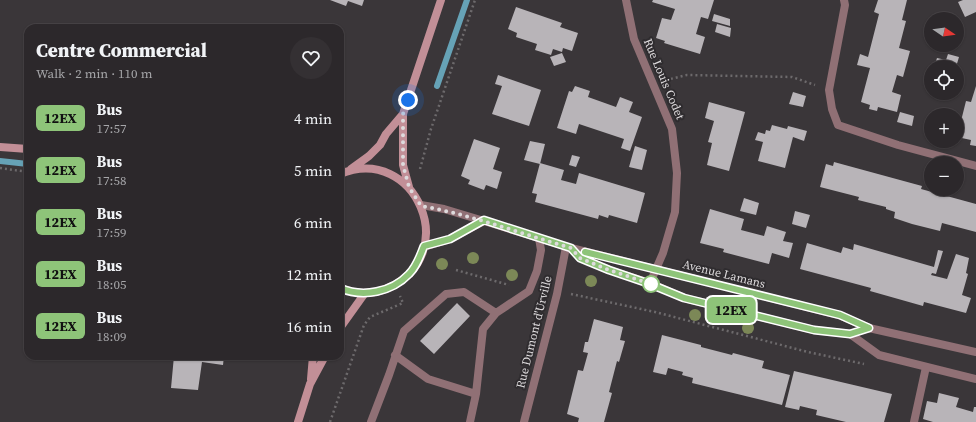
<!DOCTYPE html>
<meta charset="utf-8">
<style>
body{margin:0;font-family:"Source Serif 4",serif;background:#343033;color:#f1f3f6;height:100vh;display:flex;flex-direction:column;font-size:15px;white-space:nowrap}
*{box-sizing:border-box;margin:0}
p{font-size:13px;color:#a6a6a9}
.icon{flex:none;width:22px;height:22px;fill:none;stroke:currentColor;stroke-width:2;stroke-linecap:round;stroke-linejoin:round}
.map{position:relative;flex:1;overflow:hidden}
.details{position:absolute;left:24px;top:24px;width:320px;height:336px;display:flex;flex-direction:column;background:#2c282b;border-radius:12px;box-shadow:0 1px 3px #0004,0 0 0 1px #484447}
.details>*{flex:none}
.badge{padding:0 8px;border-radius:6px;font-size:14px;line-height:26px}
.needle{width:26px;rotate:103deg}
.tools{position:absolute;left:924px;top:12px;display:grid;gap:8px}
.tools a{display:grid;place-items:center;width:40px;height:40px;border-radius:50%;background:#2c282b;box-shadow:0 1px 3px #0004,0 0 0 1px #484447;font-size:20px}
.you{position:absolute;width:20px;height:20px;margin:-10px;border:3px solid #fff;border-radius:50%;background:#1a73e8;box-shadow:0 0 0 6px #1a73e833}
.map>.badge{position:absolute;translate:-50% -50%;box-shadow:0 0 0 2px #fff}
.round{display:grid;place-items:center;flex:none;width:42px;height:42px;border-radius:21px;background:#343033}
.head{display:flex;align-items:center;justify-content:space-between;height:68px;padding:0 12px}
h1{font-size:19px;font-weight:800;line-height:30px}
ul{padding:0;list-style:none}
li{display:flex;align-items:center;gap:12px;height:52px;padding:0 12px}
li div{flex:1}
li b{display:block;font-size:15px}
li em{font-style:normal}
li .badge{min-width:44px;font-weight:700;text-align:center}
.map>svg:first-child{display:block}
.lines{fill:none;stroke-linecap:round;stroke-linejoin:round}
.stream{stroke:#66a2b6;stroke-width:6}
.building{fill:#b8b4b8}
.path{stroke:#6d6a6c;stroke-width:2.5;stroke-dasharray:2 3;stroke-linecap:butt}
.lane{stroke:#907075;stroke-width:8}
.street{stroke:#907075;stroke-width:8}
.secondary{stroke:#c28f97;stroke-width:8}
.tree{fill:#7c8857}
.line-casing{stroke:#fff;stroke-width:9}
.line{stroke:#8ec479;stroke-width:6}
.walk{stroke:#dedbdd;stroke-width:4;stroke-dasharray:0 7.2}
.stop-dot{fill:#fff;stroke:#8ec479;stroke-width:2}
.labels{text-anchor:middle;stroke-width:4;stroke-linejoin:round;paint-order:stroke}
.street-label{font-size:12px;fill:#dedbdd;stroke:#2f2c2f}
</style>
<div class="map">
<svg width="976" height="422" viewBox="0 0 976 422">
<rect width="100%" height="100%" fill="#3a3639"/>
<g class="lines">
<path class="stream" d="M437,86L467,0
M0,161L28,164"/>
</g>
<path class="building" d="M330,0H364L362,6L348,1L346,6Z
M653,0H714L708,19L701,17L696,34L705,37L700,54L664,43L665,41L656,38L662,18L671,20L675,9L652,2Z
M878,0H907L902,20L906,21L899,48L910,51L903,77L897,75L892,92L901,95L897,112L878,107L877,111L869,109L870,105L861,102L870,68L857,65L860,54L868,57L879,14L874,12Z
M963,0H976V12L965,17L958,2Z
M516,7L562,23L560,27L578,33L572,51L563,48L562,52L553,49L551,55L535,50L537,44L516,37L517,33L508,29Z
M714,14L730,19V26L712,21Z
M717,24L731,28L730,37L715,32Z
M562,53L566,62L554,66L550,57Z
M948,54L959,57L956,67H934L937,58L946,60Z
M498,75L541,90L529,126L492,114L502,86L495,84Z
M575,86L590,91L588,97L616,107L620,97L633,102L629,112L642,117L630,151L621,148L624,139L579,124L576,134L557,128L569,91L572,92Z
M976,86V146L970,145L971,140L957,137L966,101L971,102Z
M793,92L806,96L803,107L789,104Z
M709,102L745,112L729,171L707,165L712,143L708,142L714,121L705,118Z
M900,112L914,116L912,126L897,122Z
M772,125L787,129L788,126L807,131L804,141L793,137L785,168L758,161L763,142L755,140L758,132L765,134L766,130L770,131Z
M474,139L500,148L493,169L502,172L497,189L486,185L484,190L468,184L470,180L461,176Z
M530,141L545,144L540,164L524,160Z
M635,146L647,150L642,170L629,167Z
M572,155L580,157L576,167L569,165Z
M834,162L922,186L921,189L976,204V232L942,223L940,231L912,224L894,218L895,212L886,209V207L858,200L859,197L820,187L826,164L833,166Z
M540,163L564,170L561,180L576,184L579,173L645,193L637,223L609,215L608,218L599,215L598,219L535,202L537,194L532,193Z
M744,198L759,203L756,215L740,211Z
M710,209L744,219L741,230L764,236L767,226L786,232L783,241L793,243L789,258L772,253L769,264L723,252L724,249L700,243Z
M795,211L810,215L806,228L792,224Z
M807,243L841,253L843,247L853,250L854,244L934,267L938,250L943,251L936,274L932,273L931,275L947,279L956,254L969,258L966,273L968,274L962,295L971,298L966,313L924,302L923,306L870,291L871,288L800,269Z
M457,303L470,316L434,354L420,341Z
M594,319L623,327L620,340L625,341L619,362L617,361L609,392L612,393L604,422H578L579,418L567,414L578,370L583,371L588,353L583,352L585,342H588Z
M662,335L701,345V347L732,355L733,353L764,361L762,368L790,375L782,405L692,383L693,378L682,375L683,372L668,368L666,375L653,372Z
M174,356H224L223,365L202,362L198,390L171,388Z
M794,371L892,394L884,422H846L816,415L817,410L800,406L799,410L785,407Z
M939,393L959,398L956,407L973,412L974,407H976V422H933L923,419L927,401L937,403Z"/>
<g class="lines">
<path class="path" d="M666,80L687,75L792,77L815,85
M0,168L28,172
M420,169L431,129L475,0
M456,270L509,285
M571,294L655,312L808,352L864,364
M330,422L364,325L370,317L403,303L400,296"/>
<path class="lane" d="M850,334L879,355L976,379
M395,355L428,379L476,394
M371,422L389,375L404,331L446,294L464,292L496,313
M470,422L476,394L483,329L496,313L529,291L537,271L541,250L539,238
M914,422L926,367"/>
<path class="street" d="M626,0L634,39L672,129L677,173L675,212L663,253L650,283
M844,0L845,5L829,90L832,109L838,125L898,145L976,166
M421,205L444,209L484,221L571,248L839,315L869,328L976,352
M424,247L450,239L484,221
M571,249L580,257L609,270L650,283L684,298L814,330L850,334L869,328
M524,422L557,294L566,247"/>
<path class="secondary" d="M0,147L28,149
M351,169L369,156L380,145L386,134L403,114
M340,174C416,143 463,255 388,288C372,295 355,294 340,288
M409,187L403,165V114L441,0
M340,328L365,293
M311,379L313,356
M298,422L310,384L325,356"/>
</g>
<g class="tree">
<circle cx="473" cy="258" r="6"/>
<circle cx="442" cy="264" r="6"/>
<circle cx="512" cy="275" r="6"/>
<circle cx="591" cy="281" r="6"/>
<circle cx="695" cy="315" r="6"/>
<circle cx="748" cy="328" r="6"/>
</g>
<g class="lines">
<g class="line-casing">
<path id="line" d="M340,288C363,298 392,292 409,274C417,266 420,256 424,246L450,239L484,220L571,248L580,258L609,270L650,284L684,298L814,330L850,334L869,328L840,315L585,252"/>
</g>
<use href="#line" class="line"/>
<path class="walk" d="M408,100L403,114V165L409,187L421,206C473,215 521,234 571,248L580,258L609,270L651,284"/>
</g>
<circle class="stop-dot" cx="651" cy="284" r="8"/>
<g class="labels">
<g class="street-label">
<text transform="translate(664 79) rotate(67)" y="4">Rue Louis Codet</text>
<text transform="translate(724 274) rotate(14)" y="4">Avenue Lamans</text>
<text transform="translate(534 332) rotate(-76)" y="4">Rue Dumont d'Urville</text>
</g>
</g>
</svg>
<div class="tools">
<a><svg class="needle" viewBox="-14 -14 28 28"><path d="M0-13l5 13h-10z" fill="#e53935"/><path d="M0 13l5-13h-10z" fill="#a6a6a9"/></svg></a>
<a><svg class="icon" aria-label="locate" viewBox="0 0 24 24"><circle cx="12" cy="12" r="6"/><path d="M12 2v4M12 18v4M2 12h4M18 12h4"/></svg></a>
<a>+</a>
<a>−</a>
</div>
<div class="you" style="left:408px;top:100px"></div>
<b class="badge" style="left:731px;top:310px;background:#8ec479;color:#111">12EX</b>
<section class="details">
<div class="head"><div><h1>Centre Commercial</h1><p>Walk · 2 min · 110 m</p></div><a class="round"><svg class="icon" aria-label="heart" viewBox="0 0 24 24"><path d="M12 20l-8-8c-3-5 5-10 8-4 3-6 11-1 8 4z"/></svg></a></div>
<ul>
<li><span class="badge" style="background:#8ec479;color:#111">12EX</span><div><b>Bus</b><p>17:57</p></div><em>4 min</em></li>
<li><span class="badge" style="background:#8ec479;color:#111">12EX</span><div><b>Bus</b><p>17:58</p></div><em>5 min</em></li>
<li><span class="badge" style="background:#8ec479;color:#111">12EX</span><div><b>Bus</b><p>17:59</p></div><em>6 min</em></li>
<li><span class="badge" style="background:#8ec479;color:#111">12EX</span><div><b>Bus</b><p>18:05</p></div><em>12 min</em></li>
<li><span class="badge" style="background:#8ec479;color:#111">12EX</span><div><b>Bus</b><p>18:09</p></div><em>16 min</em></li>
</ul>
</section>
</div>
